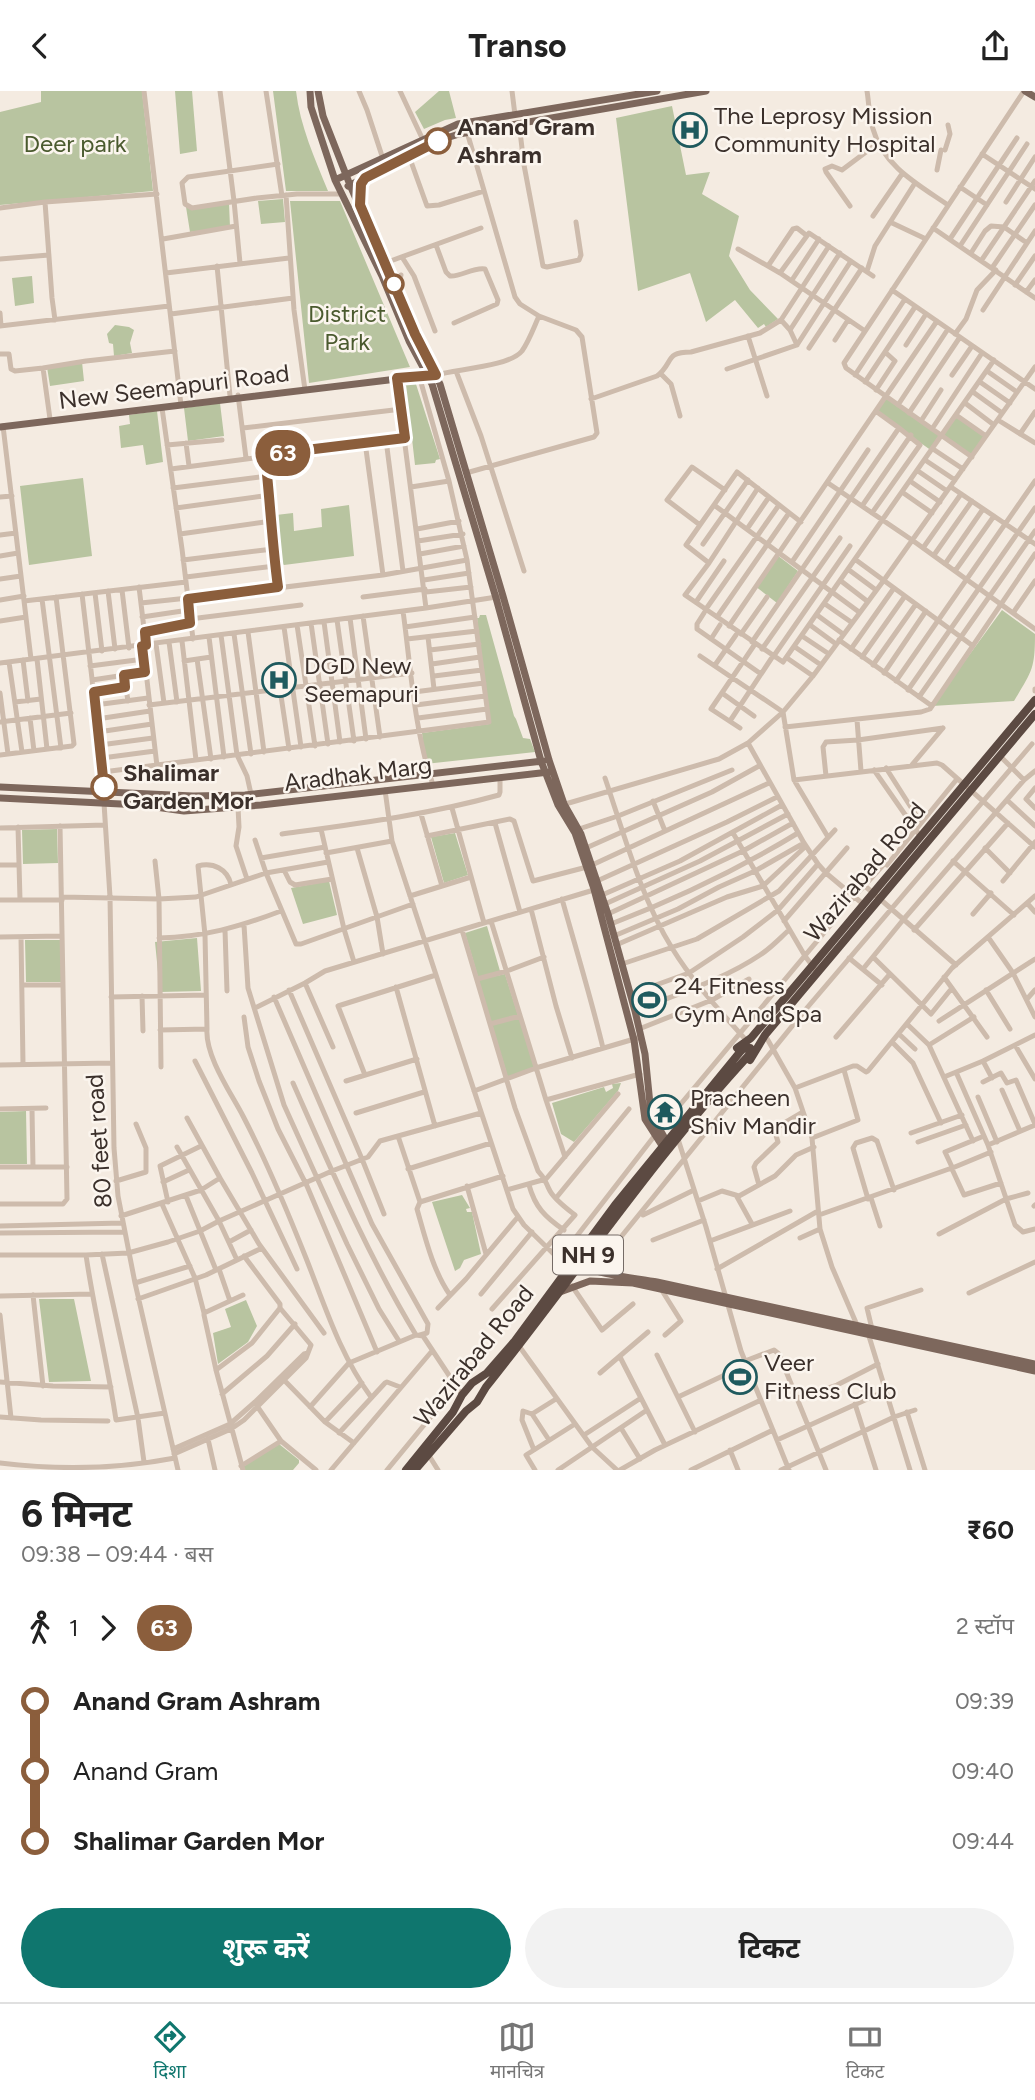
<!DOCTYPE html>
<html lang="hi">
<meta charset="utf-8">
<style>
body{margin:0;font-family:Figtree,"Noto Sans Devanagari",sans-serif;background:#f2f2f2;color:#222;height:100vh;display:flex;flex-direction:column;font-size:26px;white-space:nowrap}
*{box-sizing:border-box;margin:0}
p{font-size:23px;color:#767676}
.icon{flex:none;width:38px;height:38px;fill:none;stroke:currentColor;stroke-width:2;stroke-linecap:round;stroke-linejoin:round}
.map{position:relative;height:1379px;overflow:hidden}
.sheet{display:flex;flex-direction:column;background:#fff;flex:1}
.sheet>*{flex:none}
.badge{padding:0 14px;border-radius:23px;font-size:24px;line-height:46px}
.map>.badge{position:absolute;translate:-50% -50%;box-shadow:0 0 0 4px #fff}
.legs{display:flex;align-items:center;gap:10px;height:77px;padding:0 21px;font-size:23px}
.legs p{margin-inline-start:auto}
.head{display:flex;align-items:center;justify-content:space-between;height:119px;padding:0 21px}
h1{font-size:38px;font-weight:700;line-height:52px}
.cta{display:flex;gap:14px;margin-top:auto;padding:14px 21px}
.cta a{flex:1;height:80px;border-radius:42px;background:#0f766e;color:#fff;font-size:28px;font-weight:700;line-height:80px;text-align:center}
.cta a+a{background:#f2f2f2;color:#222}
ul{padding:0 21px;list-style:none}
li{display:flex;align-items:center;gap:24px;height:70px;font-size:26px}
li i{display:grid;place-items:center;width:10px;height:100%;margin:0 9px;background:currentColor}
li i::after{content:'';width:18px;height:18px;margin:-9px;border:5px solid;border-radius:50%;background:#fff}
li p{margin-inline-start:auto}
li:first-child i{background:linear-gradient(#0000 50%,currentColor 0)}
li:last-child i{background:linear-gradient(currentColor 50%,#0000 0)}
header{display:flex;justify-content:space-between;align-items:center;height:91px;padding:0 21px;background:#fff;font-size:32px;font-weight:700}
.dock{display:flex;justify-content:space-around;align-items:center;height:98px;border-top:2px solid #e0e0e0;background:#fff;font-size:19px;color:#767676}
.dock a{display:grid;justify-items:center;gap:4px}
.dock .active{color:#0f766e}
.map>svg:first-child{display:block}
.green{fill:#b8c4a0}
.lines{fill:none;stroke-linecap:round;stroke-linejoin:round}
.minor{stroke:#cdbbac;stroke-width:5}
.major{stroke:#7d675c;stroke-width:7}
.highway{stroke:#5c4a42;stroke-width:8}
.line-1-casing{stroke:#fff;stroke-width:16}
.line-1{stroke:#8b5e3c;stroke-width:10}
.stop-1-dot{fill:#fff;stroke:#8b5e3c;stroke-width:3.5}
.labels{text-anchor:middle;stroke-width:5;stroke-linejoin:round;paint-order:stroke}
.shield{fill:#fbf5ee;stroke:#756b66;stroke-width:2}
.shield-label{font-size:23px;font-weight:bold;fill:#3b302b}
.poi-label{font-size:24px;fill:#3b302b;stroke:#fbf5ee;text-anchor:start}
.stop-label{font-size:24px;font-weight:bold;fill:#3b302b;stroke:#fbf5ee;text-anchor:start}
.park-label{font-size:24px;fill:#4a5a2e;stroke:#fbf5ee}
.street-label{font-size:24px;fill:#3b302b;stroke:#fbf5ee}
</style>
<header><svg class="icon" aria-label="back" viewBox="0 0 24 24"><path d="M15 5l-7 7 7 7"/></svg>Transo<svg class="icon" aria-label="share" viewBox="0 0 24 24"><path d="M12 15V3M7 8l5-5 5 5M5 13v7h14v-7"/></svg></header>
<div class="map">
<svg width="1035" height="1379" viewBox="0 0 1035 1379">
<rect width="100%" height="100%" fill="#f4ebe1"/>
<path class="green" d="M41,0H142L153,100L0,114V21L41,11Z
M175,0H192L197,60L180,63Z
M273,0H296C300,35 315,68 328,100H286Z
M439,0H449L456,27L445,29L424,38L415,21Z
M672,15L686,84L710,81L702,103L739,125L729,165L750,199L778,228L766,236L764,233L758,237L735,209L706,231L690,182L638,200L616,27Z
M283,108L285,131L261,133L258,110Z
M290,110H340L410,276L309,292Z
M229,112L230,136L190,141L186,116Z
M32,185L34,212L15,215L12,187Z
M115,234L129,236L134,239L130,252L132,262L114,265L113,253L109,252L107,243Z
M82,271L84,290L50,295L47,276Z
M415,290L440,368L436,369L435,372L415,374L411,339L403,291Z
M887,306L942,345L956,324L986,345L972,366L942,345L932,360L877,321Z
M220,312L224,345L188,350L184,317Z
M157,320L163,371L146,374L143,354L121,357L119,335L130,333L129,324Z
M83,387L92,465L29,474L20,395Z
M349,414L354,465L284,474L281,472L274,434L276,424L293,422L294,440L322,436L321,418Z
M777,464L798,480L777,512L755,495Z
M1002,519L1035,543C1035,578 1032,580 1014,610L932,615Z
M480,524H486L514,625L516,628L523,647L530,648L535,661L425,673L422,642L489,633L477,527H479Z
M57,738L58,772L23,773L22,739Z
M455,742L468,784L444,792L431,746Z
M329,790L337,824L303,833L291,797Z
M487,835L500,880L478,886L465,842Z
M197,847L201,900L160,901L155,851Z
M25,849H61L62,891H26Z
M505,883L518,924L491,931L478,889Z
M519,926L536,976L508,987L492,934Z
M621,992L618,1000L574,1051L561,1043L552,1012L604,996L606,1001L613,997L612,993Z
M26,1020L27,1073H0V1021Z
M462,1104L470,1117L466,1118L467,1121H472L481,1163L464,1169L460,1177L455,1180L432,1111Z
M39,1208H74L91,1290L49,1291Z
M246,1209L257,1235L248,1251L218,1273L213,1242L231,1236L225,1218Z
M279,1353L299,1369V1372L293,1379H241L240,1377Z"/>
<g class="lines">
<path class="minor" d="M144,0L181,314
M220,0L234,110L240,172
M266,0L282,105
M359,0L367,19L383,68
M400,0L423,49
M512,0L515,24
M867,0C869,12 869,26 873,38C883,75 919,94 948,114
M519,32L524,74L543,175L547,176L579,169L581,164L576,131
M945,59L950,43L948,34
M982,63L1035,98
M409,65L427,115L439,114L484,100
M278,73L188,86L182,92L185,113L192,117L257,107L297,103H342
M937,79L941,59
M960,96L987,114
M286,104L294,219L305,299
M45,111L52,207L55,229
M1006,111L1035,66
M850,115L826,81L825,78L832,75L842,79L878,52
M0,117L45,111L157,103
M873,125L902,83
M890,131L926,148
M933,137L1035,207
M163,148L236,135
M950,148L1017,47
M436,154L446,181L450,185C461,186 473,176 485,178L498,209L497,213L454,232
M960,155L1027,53
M738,158L780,182L865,240
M971,162L985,140L991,135L1004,136L1027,152
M402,166L414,185L435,240
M0,168L49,164
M981,170L1035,90
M385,172L481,137
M217,175L230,305
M768,175L793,138L797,137L806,144
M992,177L1035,114
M867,180L875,155L915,92
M166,182L289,167
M780,182L809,142L873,185
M792,189L819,148
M1015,194L1035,165
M892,199L1035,298
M397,201L401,184
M1026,201L1035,189
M983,219L1035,140
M0,222L1,235
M171,223L293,207
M781,229L790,239L797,254
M0,235L169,215
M790,239L840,162
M955,243L966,228L977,199L996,179
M748,245L767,305
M835,249L848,229
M906,254L926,223
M809,257L862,177
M0,263H9L11,278L15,280L43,277L50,328
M43,277L86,270L175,260
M727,278L797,254L851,170
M456,280L481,345L524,480
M987,280L1017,301
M418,281L449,390
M661,283L671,293L680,325
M396,284L426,517
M436,284C455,278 509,276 522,260C529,250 534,236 539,225
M855,284L905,208
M952,284L972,255
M865,291L915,216
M980,291L1010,312
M876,299L895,270L885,261
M973,301L1002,322
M238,304L246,367
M591,308L657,285C674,272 664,261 691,261L760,242L781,229L829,155
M965,312L994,334
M898,314L948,238
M162,317L182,458L193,548
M909,322L960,246
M956,324L986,345
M998,329L1035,352
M921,330L941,299
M3,335L31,568
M243,337L402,318
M932,338L982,262
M1020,343L1035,321
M386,349L403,480
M365,351L383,484
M186,352L189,375
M167,354L222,349
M933,358L963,378
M265,364C270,408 272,452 278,496
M972,366L846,277L844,272L1024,0
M925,369L955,389
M171,378L405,347
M918,380L947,400
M466,382L594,346L597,342L582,246L576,239L539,225L520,213L515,206L467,41
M910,390L940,411
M828,392L912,449L1035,538
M951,396L1035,453
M173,397L268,385
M758,397L709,472L685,504L783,571L994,269
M902,401L932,422
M0,406L12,405
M714,414L859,521
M862,415L911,344
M176,417L270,404
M872,422L920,354L899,337
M700,434L667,409L692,376L725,399
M417,438L459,430
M747,438L769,406
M180,443L272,430
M0,444L16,442
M418,450L463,443
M703,453L748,389
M923,457L961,403
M420,463L464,455
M934,464L972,410
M0,465L18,462
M183,469L273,458
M856,469L973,555
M792,471L868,359
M709,472L686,454L737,381L801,431
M945,473L983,418
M849,479L876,499
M955,480L994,425
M186,486L275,475
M0,488L21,485
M424,489L469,482
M841,490L867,510
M139,496L146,554
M122,499L129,557
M108,500L115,558
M426,501L471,496
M95,502L102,560
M82,503L103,681L104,701
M363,506L425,498
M42,508L61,657
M188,508L383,484L467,469
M0,509L24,505
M24,510L186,491
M696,511L724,470
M141,512L188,507
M825,513L851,531
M706,518L779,414
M403,520C411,578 414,639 433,694
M704,522L697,533V538L761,583
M1013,522L1035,490
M817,524L843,543
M363,525L380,646
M142,526L189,519
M717,526L789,422
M350,527L366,648
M190,528L301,514
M337,529L354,650
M0,530L26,526
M324,531L340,651
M311,532L328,653
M297,534L315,655
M810,534L836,553
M729,535L937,230
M284,536L301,656
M405,536L475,526
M248,541L264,661
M145,542L190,532
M234,543L251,663
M741,543L767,506
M221,544L237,664L247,685L251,703
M802,545L829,563
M209,546L224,666
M428,546L434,598
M407,548L477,540
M711,548L720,534
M839,549L932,615
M182,550L196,669
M169,551L177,611
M752,551L899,337L877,321
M156,553L164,612
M143,555L157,675
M795,556L821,574
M762,558L840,447
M851,558L894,497
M430,559L479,553
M700,565L783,621L794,689L828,746
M773,566L850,455
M862,566L905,505
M787,567L813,585
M37,568L47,658
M197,568L211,668
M23,569L28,610
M184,570L211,566
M9,571L22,661
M0,572L426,517L503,505
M432,573L480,566
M715,574L736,544
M873,574L916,513
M90,575L144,568
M884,582L926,520
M124,585L128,610
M434,585L482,579
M92,589L145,581
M896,590L1035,390
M280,598L289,658
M1035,598V600
M908,599L1035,417
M94,601L126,596
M414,601L484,592
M0,602L8,663
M722,602L754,625
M919,606L1035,440
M15,611L41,608
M95,614L148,607
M149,614L412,582
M416,614L485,605
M30,627L34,660
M418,627L487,618
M97,628L150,620
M857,629L861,680
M730,630L771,568
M0,631L71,622
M785,636L921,621L930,618L1035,463
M740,637L711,618L755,553
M98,641L152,633
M748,652L804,752L818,773L826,782L863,813
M100,654L153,647
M0,664L72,655L74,653L56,506
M999,664L1024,689
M102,667L155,660
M911,675L943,637
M886,677L921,732
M874,679L920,745
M103,681L489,631L467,469L449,390L411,396
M826,685L823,656L826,651L858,649L943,637
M605,687C624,743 641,807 672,857C692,890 720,920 746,949
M794,689L937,672L942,674L1035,756
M1035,697L1026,708L1035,717
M385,699L392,750L513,1118L524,1134L568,1177
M1007,709L1035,735
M653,710L665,740
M104,712L110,806L114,1057L118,1105L135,1192L178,1379
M562,714L719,668L748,652L783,621L813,585L884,489L1035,276
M238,716L239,736L236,755L247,788
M452,717L484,832
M421,723L442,795
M495,732L520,821
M18,736L20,809
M0,737L105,734
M321,738L344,838L354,871
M579,738L618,725L732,679
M733,742L805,865L817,881
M282,743C355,733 427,724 499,704L500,701V686
M427,745L510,728L514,730L533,790L587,776
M255,749L266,782L296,853H301L413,813
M357,757L377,826L383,863
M586,757L712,701L759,675
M985,757L1010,782
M326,762L392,750
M261,767L325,756
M155,770L159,808L161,976
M953,770L1014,824
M0,774H19
M592,774L769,692
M284,779L290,791L295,794L332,788
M597,790L727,731L777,706
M1003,790L1035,751
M865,795L956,874
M602,804L680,770L782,714
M410,805L471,786
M62,806L159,808L196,806L266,782L328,771
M562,808C576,858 591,907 603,957
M0,809H62
M1027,812L1035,821
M605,813L700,770L788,723
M531,818L556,915L572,967
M608,823L743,760L793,732
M973,823L991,802
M491,830L546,1009L565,1066
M784,830L847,757
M611,833C676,808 739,778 798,742
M244,834L248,897L284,1014L347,1153L379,1218L399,1250
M225,839L227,900
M462,839L515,1017L538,1080C546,1088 545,1091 550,1100C555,1109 566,1117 575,1124L492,1218
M914,839L1008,732
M614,845L678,818L719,796L755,780L804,752
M0,846L62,845
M21,846L23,973
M988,846L1013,882L1035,926
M159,847C204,846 239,836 281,820
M616,854L727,806L763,795L806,755
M873,866L931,923L952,897
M849,867L882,894
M622,873L697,848L779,800L835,739
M863,878L903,829L1024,689L1035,680
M944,886L987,946
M477,888L507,880L544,866
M305,892L333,956
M22,894H63
M396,896L435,1035
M289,899L362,1068L384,1123
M986,899L1010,938
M631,903L689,882L743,846L778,819L818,773
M142,905L143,940
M111,906L206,904
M274,906L372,1133L428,1233L427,1242L420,1244
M1027,908L1035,899
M255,917L305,892L325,880L597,798
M635,920C677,903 723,889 760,864C771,857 780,847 789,839
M244,926L248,956L259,990L278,1038L307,1095L377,1261
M939,930L1035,868
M490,933L520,925
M907,933L929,954L973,1050
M207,938C205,965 231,1002 243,1025C267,1071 287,1119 306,1167C325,1215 340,1264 371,1306
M639,938L712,909L749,888
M160,939L207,938L205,844L198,775C213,771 228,778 231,794
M899,943L915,958
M765,944L795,997L812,1047L820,1138L832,1176L857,1234
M836,946L890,883
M892,951L913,972L941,1032
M929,954L974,926
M1015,954L1035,988
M195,970L252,1082L297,1178
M983,970L992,987
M0,974L112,972
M956,981L988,1054L1035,1034
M365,984L338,915L436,884
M944,986L983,970L1035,944
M346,990L417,968
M983,991L1001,982L1007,992L1016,989L1035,1033
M293,992C331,1078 367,1163 416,1244
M795,997L853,975H857L866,981L868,980L952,877L1035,805
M1002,999L1020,1040
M474,1000L536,977L641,946
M978,1006L997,1051
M546,1009L640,983
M0,1018L46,1017
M32,1018L33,1076
M356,1022L424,1001
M187,1027L220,1087
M911,1042L962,1024
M398,1045L420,1111
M812,1047L858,1029L844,979
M678,1048L706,1136L741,1260L789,1379
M918,1051L966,1034
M988,1054L1015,1134L1023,1141L1035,1138
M177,1056L219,1130L237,1169
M0,1076H67
M952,1076L945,1061L984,1045
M408,1078L491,1052
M950,1078L991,1061
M116,1090L146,1081V1057L136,1033
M163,1091L189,1079
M529,1094C535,1116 545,1126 564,1139
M759,1094L754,1076L756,1072L778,1051L774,1038L803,1021
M467,1095L486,1163
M507,1099L546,1088L618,1003
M736,1104L752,1133
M186,1105L216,1179
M556,1107L629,1018
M871,1107L880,1135
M868,1108L853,1057L856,1052L872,1047L877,1050L894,1099
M698,1110L722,1100L739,1105L775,1085L796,1064L814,1056
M168,1111L160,1075L201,1055
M0,1113H63L67,1108L60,735
M162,1113L195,1187L204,1222
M1034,1115L1035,1114
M643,1124L694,1099
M819,1124L949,1078H952L964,1104L1001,1092
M121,1125L201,1099L220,1087L259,1153L324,1242
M0,1135L122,1132
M0,1142L124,1141
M939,1143L1006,1108L1028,1102
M601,1146L611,1156L616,1152L806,918L1032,653
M800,1147L820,1138
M653,1149L704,1129
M710,1150L790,1120
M229,1151L251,1139
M102,1163L138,1327L144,1371
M0,1164H86L128,1162L168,1151L200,1140L219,1130L332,1080L368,1066L380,1050L481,1022
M86,1164C94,1220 108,1274 116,1329L165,1322
M559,1168L659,1039L854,806L885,772L887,774L957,688
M219,1178L230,1210
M717,1178L818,1120
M135,1192L190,1175
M572,1195L602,1239L633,1213
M661,1198L681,1230L665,1244
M969,1202L1035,1171
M481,1203L532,1141
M33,1204L43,1295
M450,1204C433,1180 425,1146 417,1118L420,1111L503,1085
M0,1205L91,1203
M138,1208L206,1184L262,1157
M438,1217L466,1188L517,1127
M0,1224L11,1327
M872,1238L867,1217L921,1199
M868,1242L910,1379
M519,1255L592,1356L617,1379
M657,1264L695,1341
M620,1266L665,1354
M745,1270L774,1259L779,1263L826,1379
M216,1279L252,1252L280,1217V1213L244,1165
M600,1282L648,1241
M284,1289L325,1331L354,1352
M0,1291L53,1295L111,1296
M222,1303L267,1265L295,1233
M678,1306L746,1274
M798,1307L837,1294L878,1273
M855,1313L876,1379
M257,1315L281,1350L316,1379
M310,1316L349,1272L416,1244L423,1245L462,1304
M907,1321L925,1379
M532,1323L556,1308
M0,1326L41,1329L108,1330
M325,1331L362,1292
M621,1337L640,1368
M339,1342L385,1292L387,1291L400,1296
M584,1344L641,1307
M208,1348L215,1379
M777,1349L885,1300
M173,1358L230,1333L255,1311L304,1263L308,1262
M534,1359L522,1329L523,1320L532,1323L549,1349
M730,1359L738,1379
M174,1363L231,1338L244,1329L306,1267L311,1254L280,1217
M428,1363L438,1379
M0,1372C57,1379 118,1378 175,1367
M241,1375L281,1350
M243,1379L216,1279L204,1224V1222L243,1204
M331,1379L432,1260
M387,1379L443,1311
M535,1379L526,1364L575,1333
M558,1379L647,1319
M620,1379L655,1359L761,1309
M691,1379L773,1339
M781,1379L894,1326L915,1319"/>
<path class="major" d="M310,0L311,16L335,89L382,185L409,250L432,293L496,507L541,670L558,714L575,742L594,798L634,949L645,1028L663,1056
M318,0L323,25L350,94L415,243L440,293L503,505L549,669L564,713L581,743L608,823L635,920L645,963L651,1023L667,1051
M1025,0L1035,6
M335,89L458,33L657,0
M348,95L437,50L459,43L706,0
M0,336L430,284
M0,696L193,705L245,704L543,670
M0,707L141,714L184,720L261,714L549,681
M589,1162L592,1178C600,1184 643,1188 657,1191L1035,1273
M560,1201L590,1190L633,1192L1035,1280"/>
<path class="highway" d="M737,957L751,947L812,875L1035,609
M750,969L765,944L1035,623
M406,1379L453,1321L462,1304L472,1292L487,1282L514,1251L615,1114L740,961L744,957H750L749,964C653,1068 574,1186 486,1296L477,1311L466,1320L415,1379"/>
</g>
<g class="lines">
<g class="line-1-casing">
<path id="line-1" d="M104,696L94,601L125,596L124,584L145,581L142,555L146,554L145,541L190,532L188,508L278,496C272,452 270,408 265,364L405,347L397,287L436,284L415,243L360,114L361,93L365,87L438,50"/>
</g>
<use href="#line-1" class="line-1"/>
</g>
<defs>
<g id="hospital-ring" transform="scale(1.75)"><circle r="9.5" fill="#fbf5ee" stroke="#1f5a5e" stroke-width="1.5"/><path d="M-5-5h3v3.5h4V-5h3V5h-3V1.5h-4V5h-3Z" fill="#1f5a5e"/></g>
<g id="stadium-ring" transform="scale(1.75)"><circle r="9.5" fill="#fbf5ee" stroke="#1f5a5e" stroke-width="1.5"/><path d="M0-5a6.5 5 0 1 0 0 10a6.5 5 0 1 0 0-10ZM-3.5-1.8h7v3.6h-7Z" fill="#1f5a5e"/></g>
<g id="temple-ring" transform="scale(1.75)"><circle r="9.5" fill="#fbf5ee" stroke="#1f5a5e" stroke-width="1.5"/><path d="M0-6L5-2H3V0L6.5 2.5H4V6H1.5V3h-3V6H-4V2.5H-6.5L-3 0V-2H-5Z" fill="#1f5a5e"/></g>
</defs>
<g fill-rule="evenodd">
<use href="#hospital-ring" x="690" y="39"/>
<use href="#hospital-ring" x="279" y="589"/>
<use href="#stadium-ring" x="649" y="909"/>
<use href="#temple-ring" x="665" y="1021"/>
<use href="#stadium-ring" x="740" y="1286"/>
</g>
<g class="stop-1-dot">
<circle cx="438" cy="50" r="12"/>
<circle cx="394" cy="193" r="9"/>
<circle cx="104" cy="696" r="12"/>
</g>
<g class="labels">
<rect class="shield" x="553" y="1144.5" width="70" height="39" rx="5"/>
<g class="shield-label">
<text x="588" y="1172">NH 9</text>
</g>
<g class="poi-label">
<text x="714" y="33">The Leprosy Mission<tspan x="714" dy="28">Community Hospital</tspan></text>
<text x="304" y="583">DGD New<tspan x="304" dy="28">Seemapuri</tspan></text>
<text x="674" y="903">24 Fitness<tspan x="674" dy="28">Gym And Spa</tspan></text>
<text x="690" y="1015">Pracheen<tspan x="690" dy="28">Shiv Mandir</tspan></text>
<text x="764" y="1280">Veer<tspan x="764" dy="28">Fitness Club</tspan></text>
</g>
<g class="stop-label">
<text x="457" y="44">Anand Gram<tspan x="457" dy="28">Ashram</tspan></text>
<text x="123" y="690">Shalimar<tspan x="123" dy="28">Garden Mor</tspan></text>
</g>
<g class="park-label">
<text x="75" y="61">Deer park</text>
<text x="347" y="231">District<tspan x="347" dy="28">Park</tspan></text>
</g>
<g class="street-label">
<text transform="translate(174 296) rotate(-7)" y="8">New Seemapuri Road</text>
<text transform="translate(358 683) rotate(-7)" y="8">Aradhak Marg</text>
<text transform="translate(865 781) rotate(-50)" y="8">Wazirabad Road</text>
<text transform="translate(99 1050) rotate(-94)" y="8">80 feet road</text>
<text transform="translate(474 1265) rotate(-51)" y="8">Wazirabad Road</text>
</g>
</g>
</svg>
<b class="badge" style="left:283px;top:362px;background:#8b5e3c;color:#fff">63</b>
</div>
<section class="sheet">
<div class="head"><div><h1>6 मिनट</h1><p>09:38 – 09:44 · बस</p></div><b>₹60</b></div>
<div class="legs"><svg class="icon" aria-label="walk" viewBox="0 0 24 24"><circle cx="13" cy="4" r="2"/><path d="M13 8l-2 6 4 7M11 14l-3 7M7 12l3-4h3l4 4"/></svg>1<svg class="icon" aria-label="forward" viewBox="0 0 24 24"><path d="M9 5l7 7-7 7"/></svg><b class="badge" style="background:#8b5e3c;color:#fff">63</b><p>2 स्टॉप</p></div>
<ul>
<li><i style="color:#8b5e3c"></i><b>Anand Gram Ashram</b><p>09:39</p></li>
<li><i style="color:#8b5e3c"></i><span>Anand Gram</span><p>09:40</p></li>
<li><i style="color:#8b5e3c"></i><b>Shalimar Garden Mor</b><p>09:44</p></li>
</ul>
<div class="cta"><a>शुरू करें</a><a>टिकट</a></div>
</section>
<nav class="dock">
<a class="active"><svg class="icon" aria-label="directions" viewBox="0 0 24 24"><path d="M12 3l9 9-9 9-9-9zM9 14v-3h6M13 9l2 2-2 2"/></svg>दिशा</a>
<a><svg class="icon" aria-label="map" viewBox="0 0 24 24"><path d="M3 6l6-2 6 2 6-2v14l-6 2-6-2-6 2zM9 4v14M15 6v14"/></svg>मानचित्र</a>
<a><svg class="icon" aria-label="tickets" viewBox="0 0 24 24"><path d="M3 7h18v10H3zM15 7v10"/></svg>टिकट</a>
</nav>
